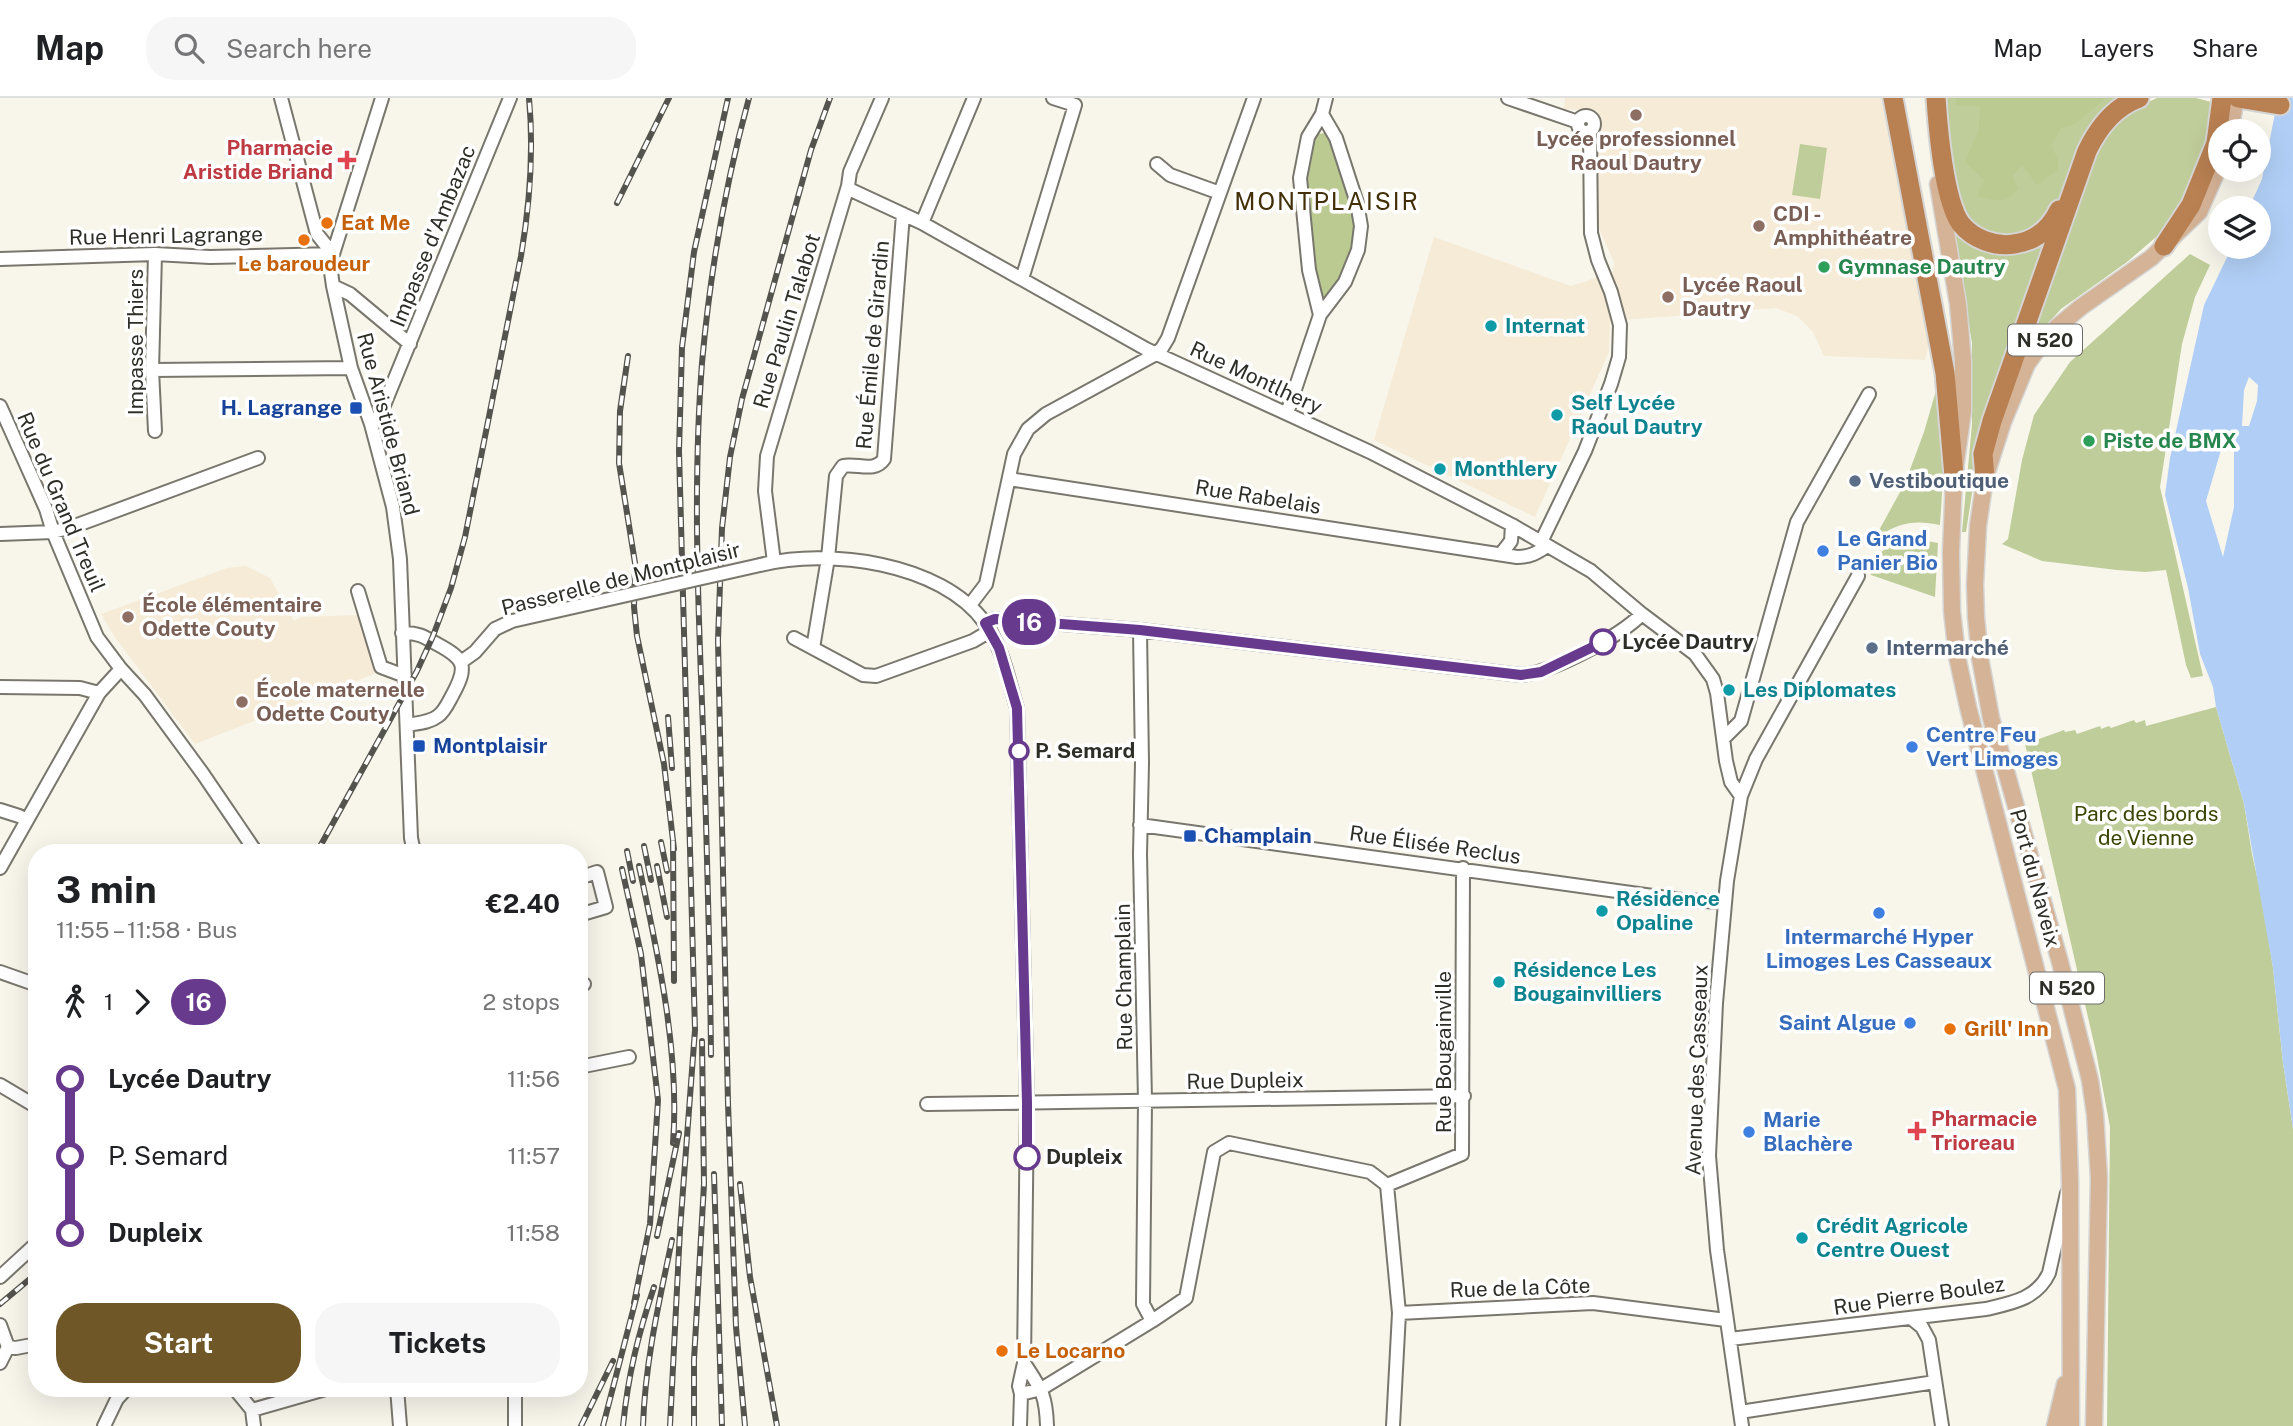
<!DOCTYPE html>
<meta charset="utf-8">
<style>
body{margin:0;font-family:"Public Sans",sans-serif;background:#f6f6f6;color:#202124;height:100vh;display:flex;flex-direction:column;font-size:26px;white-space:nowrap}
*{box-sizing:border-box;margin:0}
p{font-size:23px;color:#757577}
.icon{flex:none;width:38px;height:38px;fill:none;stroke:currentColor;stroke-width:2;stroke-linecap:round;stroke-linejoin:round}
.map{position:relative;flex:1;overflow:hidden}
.panel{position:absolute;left:28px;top:746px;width:560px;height:553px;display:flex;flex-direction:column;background:#fff;border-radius:28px;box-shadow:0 7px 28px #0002}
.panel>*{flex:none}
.badge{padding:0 14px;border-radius:23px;font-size:24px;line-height:46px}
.fabs{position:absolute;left:2208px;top:21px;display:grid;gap:14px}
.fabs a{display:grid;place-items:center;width:63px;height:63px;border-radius:50%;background:#fff;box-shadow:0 7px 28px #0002;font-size:35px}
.map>.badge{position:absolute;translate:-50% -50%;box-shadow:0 0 0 4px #fff}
.legs{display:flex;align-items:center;gap:10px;height:77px;padding:0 28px;font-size:23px}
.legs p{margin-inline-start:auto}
.headline{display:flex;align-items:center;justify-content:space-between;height:119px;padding:0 28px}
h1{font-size:38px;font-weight:700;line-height:52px}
.primary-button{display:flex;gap:14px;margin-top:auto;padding:14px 28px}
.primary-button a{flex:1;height:80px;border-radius:28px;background:#705728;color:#fff;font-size:28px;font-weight:700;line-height:80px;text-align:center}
.primary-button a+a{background:#f6f6f6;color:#202124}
ul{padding:0 28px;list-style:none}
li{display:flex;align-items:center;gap:24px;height:77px;font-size:26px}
li i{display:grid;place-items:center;width:10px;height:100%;margin:0 9px;background:currentColor}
li i::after{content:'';width:18px;height:18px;margin:-9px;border:5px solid;border-radius:50%;background:#fff}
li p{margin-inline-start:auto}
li:first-child i{background:linear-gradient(#0000 50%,currentColor 0)}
li:last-child i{background:linear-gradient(currentColor 50%,#0000 0)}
header{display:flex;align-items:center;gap:42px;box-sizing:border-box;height:98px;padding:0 35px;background:#fff;border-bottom:2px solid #e0e0e0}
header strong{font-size:33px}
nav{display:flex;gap:38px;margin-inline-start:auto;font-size:24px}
.search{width:490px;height:63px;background:#f6f6f6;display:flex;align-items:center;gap:18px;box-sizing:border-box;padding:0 24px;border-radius:28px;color:#757577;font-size:26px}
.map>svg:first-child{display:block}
.education{fill:#f5ebd6}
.green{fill:#bfcd9a}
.forest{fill:#baca90}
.water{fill:#b1cff6;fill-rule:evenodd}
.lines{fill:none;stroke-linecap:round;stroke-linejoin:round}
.minor-casing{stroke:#79776d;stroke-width:16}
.major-casing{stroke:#d5d5d4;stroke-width:19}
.highway-casing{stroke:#d5d5d4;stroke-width:23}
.minor{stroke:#fff;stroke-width:12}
.major{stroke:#d5b397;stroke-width:16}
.highway{stroke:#b98052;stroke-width:19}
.rail-casing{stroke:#54534d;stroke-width:6}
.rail{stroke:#fff;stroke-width:3.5;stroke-dasharray:10;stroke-linecap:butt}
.minor-bridge-casing{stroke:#79776d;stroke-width:16;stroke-linecap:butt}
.minor-bridge{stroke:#fff;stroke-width:12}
.line-1-casing{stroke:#fff;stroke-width:16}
.line-1{stroke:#673a8e;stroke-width:10}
.education-dot{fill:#8d6e63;stroke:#fff;stroke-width:2.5}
.health-dot{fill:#e0444e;stroke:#fff;stroke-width:2.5}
.food-dot{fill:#e8710a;stroke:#fff;stroke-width:2.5}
.leisure-dot{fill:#2e9e5b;stroke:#fff;stroke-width:2.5}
.culture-dot{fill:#0f9aa8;stroke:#fff;stroke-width:2.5}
.transit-dot{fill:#1a4fb4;stroke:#fff;stroke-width:2.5}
.service-dot{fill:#5c6f8a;stroke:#fff;stroke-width:2.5}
.shop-dot{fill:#3f7fe0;stroke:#fff;stroke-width:2.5}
.stop-1-dot{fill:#fff;stroke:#673a8e;stroke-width:3.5}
.labels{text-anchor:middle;stroke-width:7;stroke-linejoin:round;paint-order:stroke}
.shield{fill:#fff;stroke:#6d6d69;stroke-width:2}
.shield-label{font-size:19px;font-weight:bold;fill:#2e2e29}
.education-label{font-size:21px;font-weight:bold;fill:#785e54;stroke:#fff;text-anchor:start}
.health-label{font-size:21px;font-weight:bold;fill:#be3a42;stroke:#fff;text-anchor:end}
.food-label{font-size:21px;font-weight:bold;fill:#c56008;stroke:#fff;text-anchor:start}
.street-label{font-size:21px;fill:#2e2e29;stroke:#fff}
.leisure-label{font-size:21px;font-weight:bold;fill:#27864d;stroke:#fff;text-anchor:start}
.culture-label{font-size:21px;font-weight:bold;fill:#0d838f;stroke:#fff;text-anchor:start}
.transit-label{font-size:21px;font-weight:bold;fill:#164399;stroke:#fff;text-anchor:start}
.service-label{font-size:21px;font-weight:bold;fill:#4e5e75;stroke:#fff;text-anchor:start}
.shop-label{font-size:21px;font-weight:bold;fill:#366cbe;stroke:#fff;text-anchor:start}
.stop-label{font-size:21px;font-weight:bold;fill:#2e2e29;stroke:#fff;text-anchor:start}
.park-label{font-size:21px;fill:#384400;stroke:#fff}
.quarter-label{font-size:24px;letter-spacing:2px;fill:#433008;stroke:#fff}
</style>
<header>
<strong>Map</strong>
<div class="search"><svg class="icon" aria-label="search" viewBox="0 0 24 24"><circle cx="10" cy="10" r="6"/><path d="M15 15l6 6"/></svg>Search here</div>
<nav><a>Map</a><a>Layers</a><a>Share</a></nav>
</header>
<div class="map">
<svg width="2293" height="1328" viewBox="0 0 2293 1328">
<rect width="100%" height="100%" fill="#f8f6eb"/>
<path class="education" d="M1565,0H1881L1929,246L1925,262L1824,258L1813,234L1797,218L1776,210L1610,223L1609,254L1535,419L1374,342L1434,139L1571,188L1613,174L1614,164L1596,124L1598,13L1564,11Z
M246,468L270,480L294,523L301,519L361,517L379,574L195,646L114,538L101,516L227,470Z"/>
<path class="green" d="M1945,0H2123L2095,22L2083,39L2055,111L2040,130L2005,142L1969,127L1952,79Z
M2157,0H2196L2215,5L2211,31L2196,85L2162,134L2127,164L2061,211L2028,248L2086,75L2105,37L2131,12Z
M1800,46L1827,50L1820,101L1792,97Z
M1953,133C1990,158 2008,168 2049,141L1977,363L1966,434H1962L1972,326V245Z
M2190,156L2210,167L2195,199L2182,246L2160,389L2203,578L2191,580L2186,567L2166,472L2145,474L2117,472L2042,463L2002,446L2008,441L2022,362L2034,317L2070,264Z
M1937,289L1944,366L1940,427C1917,422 1900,424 1881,437L1877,436L1905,385L1924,334Z
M1922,442L1938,445L1935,499L1871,477C1869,463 1886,447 1899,443C1906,441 1915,442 1922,442Z
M2216,609L2244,706L2252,756L2262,801L2273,870L2283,965L2293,1031V1328H2107L2110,1029L2096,954L2025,646L2064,632L2065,634L2075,632L2077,636L2100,628L2101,631L2109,628L2111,630L2134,622L2136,625L2145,622L2146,628Z"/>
<path class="forest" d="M1956,0H2106L2075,26L2061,30L2051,48L2058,61V72L2037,87L2022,67L2012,78L2018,91C2005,107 1996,103 1977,98L1984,82L1965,64L1979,32L1980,8L1956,7Z
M1325,35C1341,68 1365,120 1351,156C1346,171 1335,186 1327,200L1322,202L1316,176L1306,77L1317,36Z"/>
<path class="water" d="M2278,0H2293V1031L2283,965L2273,870L2244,706L2216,609L2213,589L2200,556L2188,490L2165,397L2170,360L2204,207L2232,149H2259V110H2249L2262,81ZM2249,279L2258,287L2257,303L2249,328H2242L2244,292ZM2226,335L2234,339V409L2223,459L2206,403Z"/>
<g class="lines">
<g class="minor-casing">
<path id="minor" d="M281,0L317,136L333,156
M382,0L333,156L331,174L333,188L351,270L371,326L393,409L400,461L411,740L414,754
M1508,0L1578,24
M1578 26a8 8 0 1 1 16 0a8 8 0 1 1-16 0Z
M1157,66L1170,77L1220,95
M848,88L851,92L922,125L1146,251L1370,354L1512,427L1591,473L1642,516L1695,556L1713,581L1717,595L1726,663L1731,684L1741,698
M922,125L974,0
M155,156L152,272L155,333
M0,161L155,156L210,159L333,156
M1022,181L1075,7L1053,0
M333,188L350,196L410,246
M1320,217L1309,172L1300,80L1308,39L1322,16L1326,0
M152,272L351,270
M0,308L46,411L53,434L97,539L121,571L145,597L203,676L256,754
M1287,315L1320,217L1345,184L1358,152L1361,128L1357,105L1336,40L1322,16
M371,326L380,317L510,0
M1009,381L1517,459C1530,459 1537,455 1547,448
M0,436L53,434L72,429L258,360
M1541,444L1585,353L1611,286L1619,259L1620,227L1611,194L1598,162L1591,135L1590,33
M1501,456L1511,443L1512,427
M774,464L765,393L767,358L848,88L850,74L882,0
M760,467C828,450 941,464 985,525C1003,550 1008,581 1017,610L1027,1005L1024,1265L1019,1288L1021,1296L1020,1328
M358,493L381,569L405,578
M970,507L986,486L1014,356L1028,331L1046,316L1156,256L1162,250L1168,240L1254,0
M985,525L995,521L1140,532L1521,577C1552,575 1620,538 1642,516
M1140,532L1142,665L1140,756L1145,1003L1143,1206L1152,1223
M402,535C417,534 425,539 437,546C465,561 468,568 453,596C449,603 445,613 438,618C429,625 417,625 407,627
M794,540L863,577L876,578L973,543L990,533
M813,550L828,460L836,378L843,368C857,365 875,375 884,361L903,116
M461,564L475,554L495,531
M0,589L80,590L99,595
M1724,640L1741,623L1797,424L1869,296
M0,712L19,718L27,722
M1140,727L1631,795L1682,802L1725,804
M0,770L99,595L121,571
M579,780L597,774L606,809L579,817
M0,874L37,887
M579,888L584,886
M579,969L629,959
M0,987L37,1009
M927,1006L1464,998
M1387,1087L1462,1056L1463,770
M1387,1087L1399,1215L1393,1328
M0,1179L37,1145
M1399,1215L1593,1205L1726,1222
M1911,1220L1922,1229L1929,1242L1942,1328
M0,1227L8,1249L0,1265
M1730,1241L1986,1211C2012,1205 2037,1201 2049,1175L2067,1095
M8,1249L16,1250L37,1246
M1024,1265C1041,1291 1046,1296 1047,1328
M234,1290L252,1312L254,1328
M397,1290L400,1328
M515,1290V1328
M1021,1296L1041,1291L1152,1223L1186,1200L1214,1054L1229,1045L1370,1074L1387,1087
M252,1312L329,1290
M1740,1314L1935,1284
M104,1328L117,1301L127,1290
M1742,1328L1717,1152L1709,1058L1716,905L1727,783L1741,698L1756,661L1858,478"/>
</g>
<g class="major-casing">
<path id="major" d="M2230,33L2236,0
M1938,86L1958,206L1963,263V313L1954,378L1951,454L1952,513L1957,558L1968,609L2067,991L2070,1083L2071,1328
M2055,1328L2065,1286
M2094,1328L2099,1080L2095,1016L2090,982L2060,864L1991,620L1980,560L1976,519L1975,487L1978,428L1985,380L2003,324L2027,266L2042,245L2057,229L2081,209L2151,160L2199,114L2221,64"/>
</g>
<g class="highway-casing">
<path id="highway" d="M1893,0L1945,275L1954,378
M1936,0C1938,30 1944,103 1961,126C1973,141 1995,149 2014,146C2036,143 2050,131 2059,112
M2238,0L2280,7
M2164,148L2191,107L2216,45L2222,0
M1985,380L1983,356L1992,323L2087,53C2098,30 2114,9 2139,0"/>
</g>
<use href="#minor" class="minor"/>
<use href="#major" class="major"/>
<use href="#highway" class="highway"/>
<g class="rail-casing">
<path id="rail" d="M617,105L669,0
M628,258L620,313L619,365L635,465L634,509L637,538L664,666L674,751
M668,619L672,670
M673,743L674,883
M661,744L667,773
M644,748L651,782
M627,753L633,783
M317,754L417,573L433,538L451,490L465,439L521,158C530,105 534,54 529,0
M639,768C658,856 680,956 673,1045
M657,768L667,819
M622,771L641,856L658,1002L650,1126L634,1205
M711,957C710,857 707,756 704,656C699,526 692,395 702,265C710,175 725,87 749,0
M714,1076L722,1328
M740,1086L750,1179L777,1328
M657,1138L679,1035
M0,1206L37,1175
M581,1328L613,1263
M603,1328L637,1197
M623,1328C628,1277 638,1237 654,1189
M643,1328C645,1265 659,1204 672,1142
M670,1328L680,1132L695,932L679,353L682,249L694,154L728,0
M694,1328V1262L704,1086L702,943
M745,1328L736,1229L728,1005L718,542L722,430L730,359L742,301L811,52L830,0"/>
</g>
<use href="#rail" class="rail"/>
<g class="minor-bridge-casing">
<path id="minor-bridge" d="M495,531L512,523L760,467"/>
</g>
<use href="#minor-bridge" class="minor-bridge"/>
</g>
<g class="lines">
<g class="line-1-casing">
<path id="line-1" d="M1027,1059V1005L1017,610L999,550L985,525L995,521L1140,532L1521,577L1541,574L1603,544"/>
</g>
<use href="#line-1" class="line-1"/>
</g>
<g class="education-dot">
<circle cx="1636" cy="17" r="7"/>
<circle cx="1759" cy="128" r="7"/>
<circle cx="1668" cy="199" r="7"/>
<circle cx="128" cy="519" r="7"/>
<circle cx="242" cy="604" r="7"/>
</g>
<g class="health-dot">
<path d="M343.5 51.5h7v7h7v7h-7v7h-7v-7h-7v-7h7z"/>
<path d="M1913.5 1022.5h7v7h7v7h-7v7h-7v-7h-7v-7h7z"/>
</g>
<g class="food-dot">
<circle cx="327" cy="125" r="7"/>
<circle cx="304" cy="142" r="7"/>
<circle cx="1950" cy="931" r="7"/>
<circle cx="1002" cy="1253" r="7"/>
</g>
<g class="leisure-dot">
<circle cx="1824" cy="169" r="7"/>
<circle cx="2089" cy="343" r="7"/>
</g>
<g class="culture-dot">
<circle cx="1491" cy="228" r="7"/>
<circle cx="1557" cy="317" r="7"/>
<circle cx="1440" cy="371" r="7"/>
<circle cx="1729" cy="592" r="7"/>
<circle cx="1602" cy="813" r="7"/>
<circle cx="1499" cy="884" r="7"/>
<circle cx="1802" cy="1140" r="7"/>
</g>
<g class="transit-dot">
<rect x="349" y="303" width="14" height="14" rx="3.5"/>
<rect x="412" y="641" width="14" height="14" rx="3.5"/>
<rect x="1183" y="731" width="14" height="14" rx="3.5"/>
</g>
<g class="service-dot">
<circle cx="1855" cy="383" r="7"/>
<circle cx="1872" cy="550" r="7"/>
</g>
<g class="shop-dot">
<circle cx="1823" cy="453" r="7"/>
<circle cx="1912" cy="649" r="7"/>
<circle cx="1879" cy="815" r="7"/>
<circle cx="1910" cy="925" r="7"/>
<circle cx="1749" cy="1034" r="7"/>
</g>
<g class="stop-1-dot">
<circle cx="1603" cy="544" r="12"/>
<circle cx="1019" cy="653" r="9"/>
<circle cx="1027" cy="1059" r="12"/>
</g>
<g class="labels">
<g class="shield">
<rect x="2008" y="226.5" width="74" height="31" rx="5"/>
<rect x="2030" y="874.5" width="74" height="31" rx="5"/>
</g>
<g class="shield-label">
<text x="2045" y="249">N 520</text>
<text x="2067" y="897">N 520</text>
</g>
<g class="education-label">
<text x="1636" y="48" text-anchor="middle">Lycée professionnel<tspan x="1636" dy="24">Raoul Dautry</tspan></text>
<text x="1773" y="123">CDI -<tspan x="1773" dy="24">Amphithéatre</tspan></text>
<text x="1682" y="194">Lycée Raoul<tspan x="1682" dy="24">Dautry</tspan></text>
<text x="142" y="514">École élémentaire<tspan x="142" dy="24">Odette Couty</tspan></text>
<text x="256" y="599">École maternelle<tspan x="256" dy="24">Odette Couty</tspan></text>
</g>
<g class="health-label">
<text x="333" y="57">Pharmacie<tspan x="333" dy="24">Aristide Briand</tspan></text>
<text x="1931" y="1028" text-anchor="start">Pharmacie<tspan x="1931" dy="24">Trioreau</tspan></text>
</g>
<g class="food-label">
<text x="341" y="132">Eat Me</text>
<text x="304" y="173" text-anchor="middle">Le baroudeur</text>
<text x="1964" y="938">Grill' Inn</text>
<text x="1016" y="1260">Le Locarno</text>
</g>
<g class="street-label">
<text transform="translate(166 138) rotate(-1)" y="7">Rue Henri Lagrange</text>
<text transform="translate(433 138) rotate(-68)" y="7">Impasse d'Ambazac</text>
<text transform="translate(787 223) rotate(-73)" y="7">Rue Paulin Talabot</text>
<text transform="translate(136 244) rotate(-90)" y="7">Impasse Thiers</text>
<text transform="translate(873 247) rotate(-85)" y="7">Rue Émile de Girardin</text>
<text transform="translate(1256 280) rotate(25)" y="7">Rue Montlhery</text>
<text transform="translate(388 326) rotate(75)" y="7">Rue Aristide Briand</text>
<text transform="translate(1258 399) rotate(9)" y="7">Rue Rabelais</text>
<text transform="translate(61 404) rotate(67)" y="7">Rue du Grand Treuil</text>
<text transform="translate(621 481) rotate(-14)" y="7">Passerelle de Montplaisir</text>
<text transform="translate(1435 747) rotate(8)" y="7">Rue Élisée Reclus</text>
<text transform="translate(2035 780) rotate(75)" y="7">Port du Naveix</text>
<text transform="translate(1124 879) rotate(-91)" y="7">Rue Champlain</text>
<text transform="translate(1444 954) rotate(-90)" y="7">Rue Bougainville</text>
<text transform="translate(1697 972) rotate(-88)" y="7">Avenue des Casseaux</text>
<text transform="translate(1245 983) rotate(-1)" y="7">Rue Dupleix</text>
<text transform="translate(1520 1190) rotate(-2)" y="7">Rue de la Côte</text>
<text transform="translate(1919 1198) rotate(-8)" y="7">Rue Pierre Boulez</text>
</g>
<g class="leisure-label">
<text x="1838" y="176">Gymnase Dautry</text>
<text x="2103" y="350">Piste de BMX</text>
</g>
<g class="culture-label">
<text x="1505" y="235">Internat</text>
<text x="1571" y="312">Self Lycée<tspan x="1571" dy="24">Raoul Dautry</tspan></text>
<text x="1454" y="378">Monthlery</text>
<text x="1743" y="599">Les Diplomates</text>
<text x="1616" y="808">Résidence<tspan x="1616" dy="24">Opaline</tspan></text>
<text x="1513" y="879">Résidence Les<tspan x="1513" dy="24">Bougainvilliers</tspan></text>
<text x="1816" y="1135">Crédit Agricole<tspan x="1816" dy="24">Centre Ouest</tspan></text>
</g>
<g class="transit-label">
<text x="342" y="317" text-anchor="end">H. Lagrange</text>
<text x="433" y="655">Montplaisir</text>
<text x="1204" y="745">Champlain</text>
</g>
<g class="service-label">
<text x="1869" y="390">Vestiboutique</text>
<text x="1886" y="557">Intermarché</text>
</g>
<g class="shop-label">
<text x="1837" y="448">Le Grand<tspan x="1837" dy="24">Panier Bio</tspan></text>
<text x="1926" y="644">Centre Feu<tspan x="1926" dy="24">Vert Limoges</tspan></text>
<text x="1879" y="846" text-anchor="middle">Intermarché Hyper<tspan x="1879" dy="24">Limoges Les Casseaux</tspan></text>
<text x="1896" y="932" text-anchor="end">Saint Algue</text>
<text x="1763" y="1029">Marie<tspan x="1763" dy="24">Blachère</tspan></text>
</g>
<g class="stop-label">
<text x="1622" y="551">Lycée Dautry</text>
<text x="1035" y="660">P. Semard</text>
<text x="1046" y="1066">Dupleix</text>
</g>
<g class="park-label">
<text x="2146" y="723">Parc des bords<tspan x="2146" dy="24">de Vienne</tspan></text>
</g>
<g class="quarter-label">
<text x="1327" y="112">MONTPLAISIR</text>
</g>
</g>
</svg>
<div class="fabs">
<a><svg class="icon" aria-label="locate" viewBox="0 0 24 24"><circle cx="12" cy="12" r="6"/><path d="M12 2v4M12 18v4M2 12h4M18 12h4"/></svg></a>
<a><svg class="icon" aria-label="layers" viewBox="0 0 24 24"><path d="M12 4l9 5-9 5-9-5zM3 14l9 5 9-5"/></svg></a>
</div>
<b class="badge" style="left:1029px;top:524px;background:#673a8e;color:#fff">16</b>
<section class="panel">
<div class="headline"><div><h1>3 min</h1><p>11:55 – 11:58 · Bus</p></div><b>€2.40</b></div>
<div class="legs"><svg class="icon" aria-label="walk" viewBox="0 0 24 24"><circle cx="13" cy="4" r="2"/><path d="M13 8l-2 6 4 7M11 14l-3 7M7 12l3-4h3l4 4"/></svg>1<svg class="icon" aria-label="forward" viewBox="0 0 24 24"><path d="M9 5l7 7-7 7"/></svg><b class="badge" style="background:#673a8e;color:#fff">16</b><p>2 stops</p></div>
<ul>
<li><i style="color:#673a8e"></i><b>Lycée Dautry</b><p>11:56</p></li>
<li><i style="color:#673a8e"></i><span>P. Semard</span><p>11:57</p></li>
<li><i style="color:#673a8e"></i><b>Dupleix</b><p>11:58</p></li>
</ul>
<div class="primary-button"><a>Start</a><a>Tickets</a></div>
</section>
</div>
